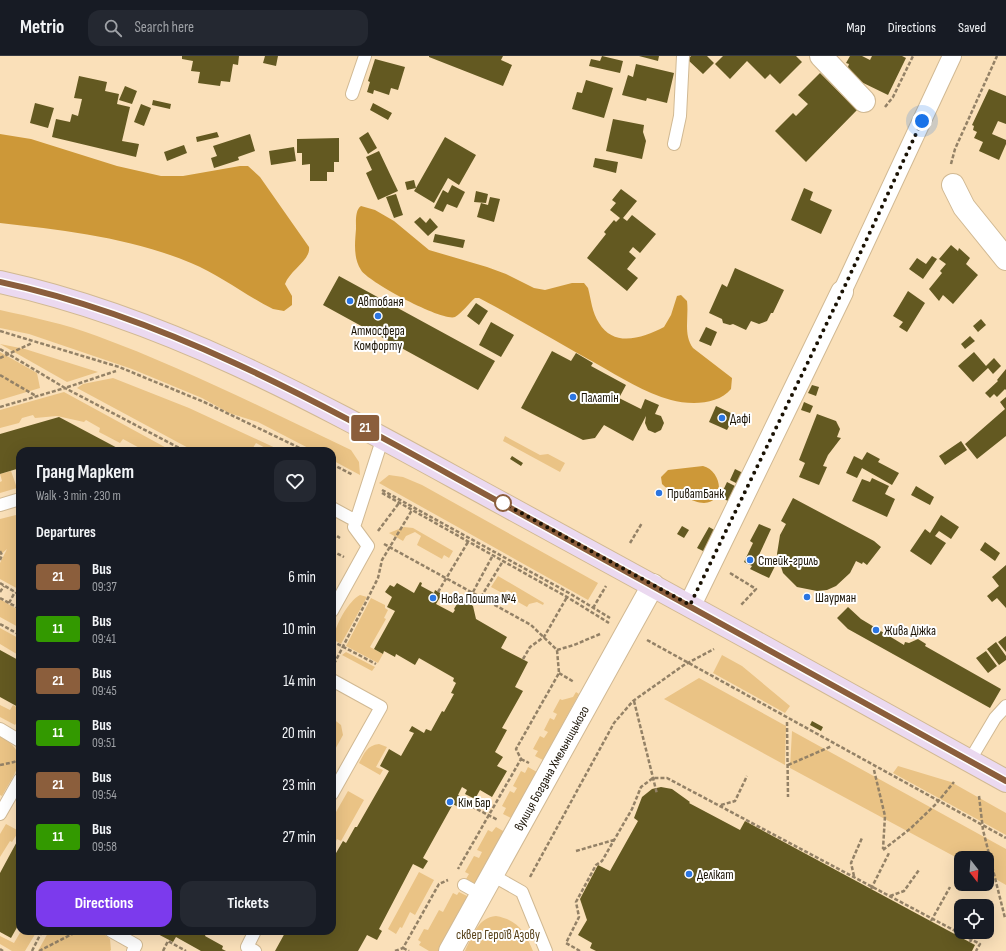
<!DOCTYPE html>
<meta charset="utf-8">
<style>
body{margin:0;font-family:"Sofia Sans Condensed",sans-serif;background:#242831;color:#f1f3f6;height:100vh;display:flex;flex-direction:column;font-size:15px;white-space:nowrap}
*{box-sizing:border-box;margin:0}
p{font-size:13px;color:#9ea1a6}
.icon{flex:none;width:22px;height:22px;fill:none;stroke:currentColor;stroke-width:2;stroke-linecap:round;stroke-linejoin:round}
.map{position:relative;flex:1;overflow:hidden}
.side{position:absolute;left:16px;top:391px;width:320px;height:488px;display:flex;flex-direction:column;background:#171b24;border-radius:12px;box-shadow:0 4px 16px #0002}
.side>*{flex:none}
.badge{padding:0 8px;border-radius:3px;font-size:14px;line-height:26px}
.needle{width:26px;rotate:163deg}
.fabs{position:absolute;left:954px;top:795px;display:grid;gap:8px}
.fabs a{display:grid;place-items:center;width:40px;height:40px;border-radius:8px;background:#171b24;box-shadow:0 4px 16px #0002;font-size:20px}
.you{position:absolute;width:20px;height:20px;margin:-10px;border:3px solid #fff;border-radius:50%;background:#1a73e8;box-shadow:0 0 0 6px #1a73e833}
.map>.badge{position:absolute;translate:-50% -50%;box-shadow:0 0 0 2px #fff}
h2{padding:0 20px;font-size:15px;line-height:36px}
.round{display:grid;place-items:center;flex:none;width:42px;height:42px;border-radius:12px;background:#242831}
.summary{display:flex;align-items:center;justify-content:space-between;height:68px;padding:0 20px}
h1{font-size:19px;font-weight:700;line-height:30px}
.primary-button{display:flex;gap:8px;margin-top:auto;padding:8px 20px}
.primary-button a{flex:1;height:46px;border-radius:12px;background:#7c3aed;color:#fff;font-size:16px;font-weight:700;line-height:46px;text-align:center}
.primary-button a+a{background:#242831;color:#f1f3f6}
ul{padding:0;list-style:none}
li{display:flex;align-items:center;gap:12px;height:52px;padding:0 20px}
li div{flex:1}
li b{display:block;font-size:15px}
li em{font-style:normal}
li .badge{min-width:44px;font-weight:700;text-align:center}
header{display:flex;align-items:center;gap:24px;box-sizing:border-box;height:56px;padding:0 20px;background:#171b24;border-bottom:1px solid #363941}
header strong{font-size:19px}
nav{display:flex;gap:22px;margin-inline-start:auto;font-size:14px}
.search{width:280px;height:36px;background:#242831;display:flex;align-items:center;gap:10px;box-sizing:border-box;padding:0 14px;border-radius:12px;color:#9ea1a6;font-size:15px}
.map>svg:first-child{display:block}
.green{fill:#eac385}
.forest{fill:#cd9838}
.building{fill:#635921}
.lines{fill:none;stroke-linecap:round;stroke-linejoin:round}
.service-casing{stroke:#d1b993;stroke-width:14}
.pedestrian-casing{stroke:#d1b993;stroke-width:20}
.minor-casing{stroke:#d1b993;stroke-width:24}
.tertiary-casing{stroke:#d1b993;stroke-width:24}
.secondary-casing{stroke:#d1b993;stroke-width:24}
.path{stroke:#938166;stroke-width:2.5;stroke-dasharray:4 2;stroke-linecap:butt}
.service{stroke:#fff;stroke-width:12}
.pedestrian{stroke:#fff;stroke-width:18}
.minor{stroke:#fff;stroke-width:22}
.tertiary{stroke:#fff;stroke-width:22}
.secondary{stroke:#ebd9f0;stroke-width:22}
.line-casing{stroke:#fff;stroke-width:9}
.line{stroke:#8b5e3c;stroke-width:6}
.walk{stroke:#1a1204;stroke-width:4;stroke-dasharray:0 7.2}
.poi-dot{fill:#2b75e1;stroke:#fff;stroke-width:1.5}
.stop-dot{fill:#fff;stroke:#8b5e3c;stroke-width:2}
.labels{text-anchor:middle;stroke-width:4;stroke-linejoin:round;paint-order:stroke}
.poi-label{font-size:13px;fill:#1a1204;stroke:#fff;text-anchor:start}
.street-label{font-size:13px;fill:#1a1204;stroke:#fff}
.park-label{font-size:13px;fill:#58421b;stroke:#fff}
</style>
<header>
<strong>Metrio</strong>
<div class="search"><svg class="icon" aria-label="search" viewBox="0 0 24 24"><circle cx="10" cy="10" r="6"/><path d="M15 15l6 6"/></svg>Search here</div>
<nav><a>Map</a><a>Directions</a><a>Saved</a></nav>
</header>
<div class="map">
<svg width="1006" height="895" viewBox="0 0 1006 895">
<rect width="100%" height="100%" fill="#fae0b9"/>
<path class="green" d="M0,254C32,261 65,268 97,280C184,312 267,354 351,394L359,406L360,419L332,404V395H314L258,366L229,357L202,342L132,313L29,278L0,272Z
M0,288L25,293L98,316L67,326Z
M0,296L37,317L40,332L0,344Z
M113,322L189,352L282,395H271L256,387L251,395H194L77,332L83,328Z
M64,336L172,395H145L123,383L120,387L99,376L100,372L86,364L84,366L57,360L35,362L33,359L22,362L19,367L0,372V354Z
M505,380L540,399L548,398L565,407L560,416L503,385Z
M11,415L17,432L0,437V426L2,425L0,418Z
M389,419L403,421L422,429L598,527L588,544L379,427Z
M20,458V534L0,523V507L7,493L0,499V463Z
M404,471L413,472L453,495L449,502L444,499L442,503L417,489L421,480L415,476L406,480L403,485L389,477Z
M498,520L544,547L543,549L537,546L529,548L527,551L509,541L512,537L507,534L504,538L491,531Z
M360,539L367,541L341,588L334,584C333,572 349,544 360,539Z
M371,542L385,549V552L388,554L384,562L386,563L370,591L383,598L378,607L346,590Z
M0,543L20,555V572L0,561Z
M0,572L20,583V600L0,588Z
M346,596L375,611L372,615L342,599Z
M722,599L742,610L790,650L785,657L713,617Z
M699,622L786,670L785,709L664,643Z
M576,636L579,638L543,704L535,700L538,695L533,693L540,680L544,682L548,676L544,674L550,662L554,664L557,658L553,656L560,643L562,644L573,641Z
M0,649L10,654L13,649L20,653V662L15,669L0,661Z
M332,662L341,669L343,679L332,699Z
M792,675L1006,793V829L987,818V802H961V804L790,712Z
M0,680C32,698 16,715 2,740L0,739Z
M379,688L387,691L376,711L383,714L380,719L359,707C364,698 367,689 379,688Z
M898,710L951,726L1006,757V779L893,717Z
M528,711L537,716L511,762L503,758L506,752L502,750L510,735L514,737L517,732L513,730L521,715L525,717Z
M348,735L364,744L341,785L337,783L333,791L332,763Z
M6,768L19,775L12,786L10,785L0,801V778Z
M496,771L505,776L475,828L466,823L469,818L465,816L474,800L479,802L482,796L477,794L488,774L492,776Z
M419,816L434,824L415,859L410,856L402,872L400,871L396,878L388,873Z
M459,836L469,841L440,895H429L419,889L421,886L418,884L424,873L428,874L439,854L443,856L453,837L457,839Z
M496,860C518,864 525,876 533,895H465C472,881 478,861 496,860Z
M21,875H37L25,895H12L0,888V880L14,887Z
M49,875H100L110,883L111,894L110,895H38Z"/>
<path class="forest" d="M0,78L31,83L117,110L161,120H183L240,110H248L260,121L309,191C311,204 290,214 285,228L292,240V249L284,255L273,253C245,239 220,219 191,207C132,182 63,174 0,167Z
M361,150L375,154L394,165L429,194L487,211L506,218L534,232L545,234L572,227H584L588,232C591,243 592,257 599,267C614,292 643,282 664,271L671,259L677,240L681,239L687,245C689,262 683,278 693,292L732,322L731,333C718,349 690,349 671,344C645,337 620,321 597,308C557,286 519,263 479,242H475C469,247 462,257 455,261C443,266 368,226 361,214C353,202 355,186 356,173C356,165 355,154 361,150Z
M703,410C721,414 727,446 704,447C698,447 692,444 687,442C677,438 669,435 662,428L661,421L668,414Z"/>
<path class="building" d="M182,0H239L238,9L233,8L230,26L221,25L220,30L198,27L200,16L191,15L193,5L182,3Z
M265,0H278L276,10L263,7Z
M429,0H503L501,4L512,9L503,30L429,1Z
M602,0L623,5L620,17L589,10L591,3L600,5Z
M639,0H659L658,5Z
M691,0H707L714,7L703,18L688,4Z
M723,0H796L802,6L780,28L770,18L765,23L747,5L730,23L715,8Z
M850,0H862L870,4L872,0H902L906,2L888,39L853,22L854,18L847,14L849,8L846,7Z
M375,3L405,11L398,34L391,32L389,39L374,34L373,38L367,36L370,26L368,25Z
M636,8L674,17L667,47L647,42L646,45L622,39L628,19L633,21Z
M820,17L857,54L806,106L775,75L793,57L796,60L808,48L798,39Z
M79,20L107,26L105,35L119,38L117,48L130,51L122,85L139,88L136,101L52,81L56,63L70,66L72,58L78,60L82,43L74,42Z
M586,24L613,32L604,62L572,53L577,36L582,37Z
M125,30L137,35L132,48L119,44Z
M989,33L1006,40V68L998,65L992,78L1006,84V88L999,104L979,95L983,86L974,82L977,76L973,74L974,70L972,69Z
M153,44L171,48L170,53L152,49Z
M35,47L54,52L48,72L30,67Z
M373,47L392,57L388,64L370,54Z
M141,48L151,52L144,70L134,66Z
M613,63L644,69L643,76L646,85L642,103L606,95Z
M217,76L219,81L197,86L196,81Z
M368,76L377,92L368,98L359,82Z
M250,78L255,95L238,101L239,104L214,112L211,102L217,100L213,90Z
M445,81L476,99L459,129L448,122L434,147L414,135L416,132L407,134L405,126L414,124L416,132Z
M339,82V106H334V116H327V125H310V108L302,109V97H297V83Z
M184,89L187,97L167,105L164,96Z
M294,91L296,105L271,109L269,95Z
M379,95L398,135L378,144L366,117L372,114L366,101Z
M595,102L618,106L616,117L593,111Z
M452,129L465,136L457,152L447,148L443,156L434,152L443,134L448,137Z
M804,132L813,136L810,144L832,154L821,178L791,164Z
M621,133L637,145L623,162L627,165L632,159L656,178L640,197L633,191L629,196L636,202L627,213L638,222L627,235L587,202L606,178L604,176L614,164L616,166L620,162L610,154L616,147L612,144Z
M476,135L488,138L486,147L474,146Z
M396,138L403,159L394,162L386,141Z
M490,141L500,143L494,166L477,161L481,147L488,149Z
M420,161L426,167L430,162L438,171L428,180L414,166Z
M435,178L465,184L463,192L433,186Z
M951,189L958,195L959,192L970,202L966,208L978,219L953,248L943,239L939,245L929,233L942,217L940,215L946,208L939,203Z
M932,200L937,203L923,223L909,213L917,202L926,208Z
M735,212L784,234L773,257H771L767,265L759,268L751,265L746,274L733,268L730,269L723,267L722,263L709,257L722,228L727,231Z
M339,220L495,305L478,334L323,249Z
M908,235L925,247L907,276L899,271L903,266L893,260Z
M476,247L488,255L479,269L467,260Z
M981,263L986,269L978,276L973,270Z
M491,266L514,279L501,301L479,289Z
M706,271L717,276L711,290L699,285Z
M970,280L975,285L965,293L961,288Z
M552,295L571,305L576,297L593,307L591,310L626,329L619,342L641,353L645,343L659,349L655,358L661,360L664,367L661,374L655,377L648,374L645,367L646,360L633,385L604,369L595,382L583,384L521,352Z
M974,296L986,310L994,302L1001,310L993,318L988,312L973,326L958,310Z
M1006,313V334L1005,333L997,341L994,338L990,342L985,337L998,325L997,324Z
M812,329L819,331L816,340L808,337Z
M1006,341V380L977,403L965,388L1005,353L1000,346Z
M804,346L813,350L810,357L801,354Z
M716,350L735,359L727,374L709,366Z
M817,358L836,365L840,373L837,381L841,382L828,399L823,410L827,411L819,429L799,421L805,407L799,404Z
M59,361L123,395H20V412L0,418V378Z
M961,385L967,394L945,409L939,400Z
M867,396L880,403L878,406L899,417L892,429L862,412L857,422L846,417L854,400L862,404Z
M512,400L523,407L521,410L510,403Z
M735,413L743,417L738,428L730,424Z
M872,422L889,430L885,438L895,443L887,461L852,445L862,423L870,426Z
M727,426L737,431L730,446L720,441Z
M916,430L934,441L930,449L911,439Z
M793,442L874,485L881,491L867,509L863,506L862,508L856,505L850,517L836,530L827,534L817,535L797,531L783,517L777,498L780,479L786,468L781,465Z
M941,459L959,471L951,483L939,475L935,480L946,487L931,509L910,495L925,473L930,477Z
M759,468L771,473L759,499L756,501L775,510L769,522L750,513L752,510L744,506L753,487L750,485Z
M682,470L689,474L684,482L677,478Z
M709,471L718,476L707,497L697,492Z
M985,486L1000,497L995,505L980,494Z
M1006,509V552L997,542L992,546L987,540L999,530L992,521Z
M420,526L422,527L421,530L434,537L435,534L442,538L436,548L453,557L455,554L454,553L461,541L473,550L476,563L507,581L501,592L528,606L515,631L523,635L502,672L507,674L495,696L503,701L497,710L507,715L492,741L480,734L475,743L465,738L467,734L462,731L458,739L463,742L458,751L453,748L423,802L428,805L423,813L413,808L379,873L382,875L377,884L367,879L358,895H275L286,875H332V804L343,785L346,787L355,771H357L389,715L380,710L389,693L401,700L414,677L409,675L412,670L424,677L426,673L431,675L442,655L444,656L454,638L451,637L456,627L453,625L454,622L419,602L415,609L396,598L395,601L384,595L383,598L374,593L395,555L387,551L392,541L385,536L390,529L394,531L397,527L414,537Z
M848,551L861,563L904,589L905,586L909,587L918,583L926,588L925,590L1001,633L990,652L848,573L837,562Z
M1006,580V596L998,586Z
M996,586L1006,600V604L999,609L987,593Z
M0,594L20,605V652L0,641Z
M986,595L997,610L988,617L976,602Z
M812,665L823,671L821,675L810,669Z
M661,731L672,733L690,746L689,747L740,774L745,765L975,889L972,895H596L590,892L592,887L578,879L587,864L580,843L598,809L610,815L638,765L634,762L642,741L652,733Z
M20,780V866L11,882L0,876V817Z
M152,875H207L205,880L223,890L222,893L226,895H201L176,881L173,886Z"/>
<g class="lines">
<g class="service-casing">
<path id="service" d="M352,38L365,0
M674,88L680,60L683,0
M0,449L20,443
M332,452L356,465
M332,555L368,490L354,471L383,381
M332,624L381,651L332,738
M0,673L20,685
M970,704L995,662L1006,650
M0,758L20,723
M492,819L522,836L546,895
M464,829L482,839
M111,875L136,889L133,895
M255,875L247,891L255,895"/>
</g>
<g class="pedestrian-casing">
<path id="pedestrian" d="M842,236L952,0"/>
</g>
<g class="minor-casing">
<path id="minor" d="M821,0L864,45
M953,129L964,151L1006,203
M690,549L842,236"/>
</g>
<g class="tertiary-casing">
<path id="tertiary" d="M450,895L653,529"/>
</g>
<g class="secondary-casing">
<path id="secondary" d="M0,226C182,266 343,361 505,449C673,540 839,632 1006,725"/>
</g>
<path class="path" d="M885,51L893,41L913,0
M951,108L955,93L997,0
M0,275L119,311L204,346L306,395
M0,293L65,332L116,315
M0,302L32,287
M0,319L36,340
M0,351L65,332L185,395
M332,408L353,419
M382,434L569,537L610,562
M382,437L567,541L609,567
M378,475L399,447
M332,477L340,482
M630,487L642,467
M384,488L531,569L557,594L559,617L516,693L521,703L458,813
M0,495L2,499L0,504
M332,495L344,501
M730,517L756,533L741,549
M0,527L20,539
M0,536L4,530
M438,536L468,486
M473,536L493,499
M481,541L503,505
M0,542L20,553
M9,547L15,536
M593,552L606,530
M0,568L20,579
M647,584L1006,782
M332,585L376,608
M557,594L574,589L600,578
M523,603L530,591L544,581L567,541
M334,608L368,542L378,522L382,504L412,454
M559,617L574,626
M634,645L657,738
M787,666L788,741
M521,703L529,707
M0,709L14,706L20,703
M788,709L832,690
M874,714L885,760L883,793
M979,740L983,774L1005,862
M461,745L498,764
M721,749L735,745L747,720
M883,794L911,772L936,748L954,726
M576,795L614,784
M854,820L851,807L862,782
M530,821L614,667L633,645L684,609L714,593
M871,833L889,797
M890,840L904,835L919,814
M987,857L990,853
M931,865L950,831
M970,886L975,876
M403,892L409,895
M0,893L3,895
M32,895L42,875
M39,895L78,875
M163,895L168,885L186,895
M395,895L403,892L439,828L448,824
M580,895L566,887L579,861L576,846L596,809L602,805L632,753L641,731L653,722H667L980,888L976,895"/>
<use href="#service" class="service"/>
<use href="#pedestrian" class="pedestrian"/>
<use href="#minor" class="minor"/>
<use href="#tertiary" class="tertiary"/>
<use href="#secondary" class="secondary"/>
</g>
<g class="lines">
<g class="line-casing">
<path id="line" d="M0,226C182,265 344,361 505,449C672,541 840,632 1006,725"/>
</g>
<use href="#line" class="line"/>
<path class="walk" d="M503,447L690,549L842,236L922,65"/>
</g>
<g class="poi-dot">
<circle cx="350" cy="245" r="4"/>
<circle cx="378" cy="260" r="4"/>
<circle cx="573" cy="341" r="4"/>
<circle cx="722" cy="362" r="4"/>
<circle cx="659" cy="437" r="4"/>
<circle cx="750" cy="504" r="4"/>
<circle cx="807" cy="541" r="4"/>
<circle cx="433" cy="542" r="4"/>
<circle cx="876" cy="574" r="4"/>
<circle cx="450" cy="746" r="4"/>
<circle cx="689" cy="818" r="4"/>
</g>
<circle class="stop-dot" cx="503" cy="447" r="8"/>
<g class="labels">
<g class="poi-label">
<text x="358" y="250">Автобаня</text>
<text x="378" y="279" text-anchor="middle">Атмосфера<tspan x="378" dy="15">Комфорту</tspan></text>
<text x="581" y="346">Палатін</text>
<text x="730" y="367">Дафі</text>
<text x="667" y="442">ПриватБанк</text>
<text x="758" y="509">Стейк-гриль</text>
<text x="815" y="546">Шаурман</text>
<text x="441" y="547">Нова Пошта №4</text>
<text x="884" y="579">Жива Діжка</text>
<text x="458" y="751">Кім Бар</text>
<text x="697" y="823">Делікат</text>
</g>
<g class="street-label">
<text transform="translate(551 712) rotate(-61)" y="5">вулиця Богдана Хмельницького</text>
</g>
<g class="park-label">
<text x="498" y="883">сквер Героїв Азову</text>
</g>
</g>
</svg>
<div class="fabs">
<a><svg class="needle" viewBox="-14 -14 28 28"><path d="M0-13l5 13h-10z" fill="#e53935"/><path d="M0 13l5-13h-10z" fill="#9ea1a6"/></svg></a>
<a><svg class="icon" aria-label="locate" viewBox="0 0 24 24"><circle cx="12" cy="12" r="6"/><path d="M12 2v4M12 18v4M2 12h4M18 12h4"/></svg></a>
</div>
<div class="you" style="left:922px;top:65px"></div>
<b class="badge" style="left:365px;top:372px;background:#8b5e3c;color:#fff">21</b>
<section class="side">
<div class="summary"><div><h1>Гранд Маркет</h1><p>Walk · 3 min · 230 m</p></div><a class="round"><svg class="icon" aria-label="heart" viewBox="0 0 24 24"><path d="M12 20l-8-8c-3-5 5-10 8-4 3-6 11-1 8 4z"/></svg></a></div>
<h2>Departures</h2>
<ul>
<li><span class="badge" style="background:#8b5e3c;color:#fff">21</span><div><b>Bus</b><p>09:37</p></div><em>6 min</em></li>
<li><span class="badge" style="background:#390;color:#fff">11</span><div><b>Bus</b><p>09:41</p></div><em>10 min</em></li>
<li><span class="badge" style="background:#8b5e3c;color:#fff">21</span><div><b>Bus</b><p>09:45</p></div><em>14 min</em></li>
<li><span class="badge" style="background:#390;color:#fff">11</span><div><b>Bus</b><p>09:51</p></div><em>20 min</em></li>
<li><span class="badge" style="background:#8b5e3c;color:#fff">21</span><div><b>Bus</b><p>09:54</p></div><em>23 min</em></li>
<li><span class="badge" style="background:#390;color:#fff">11</span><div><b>Bus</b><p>09:58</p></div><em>27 min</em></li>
</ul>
<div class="primary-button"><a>Directions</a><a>Tickets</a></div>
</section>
</div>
